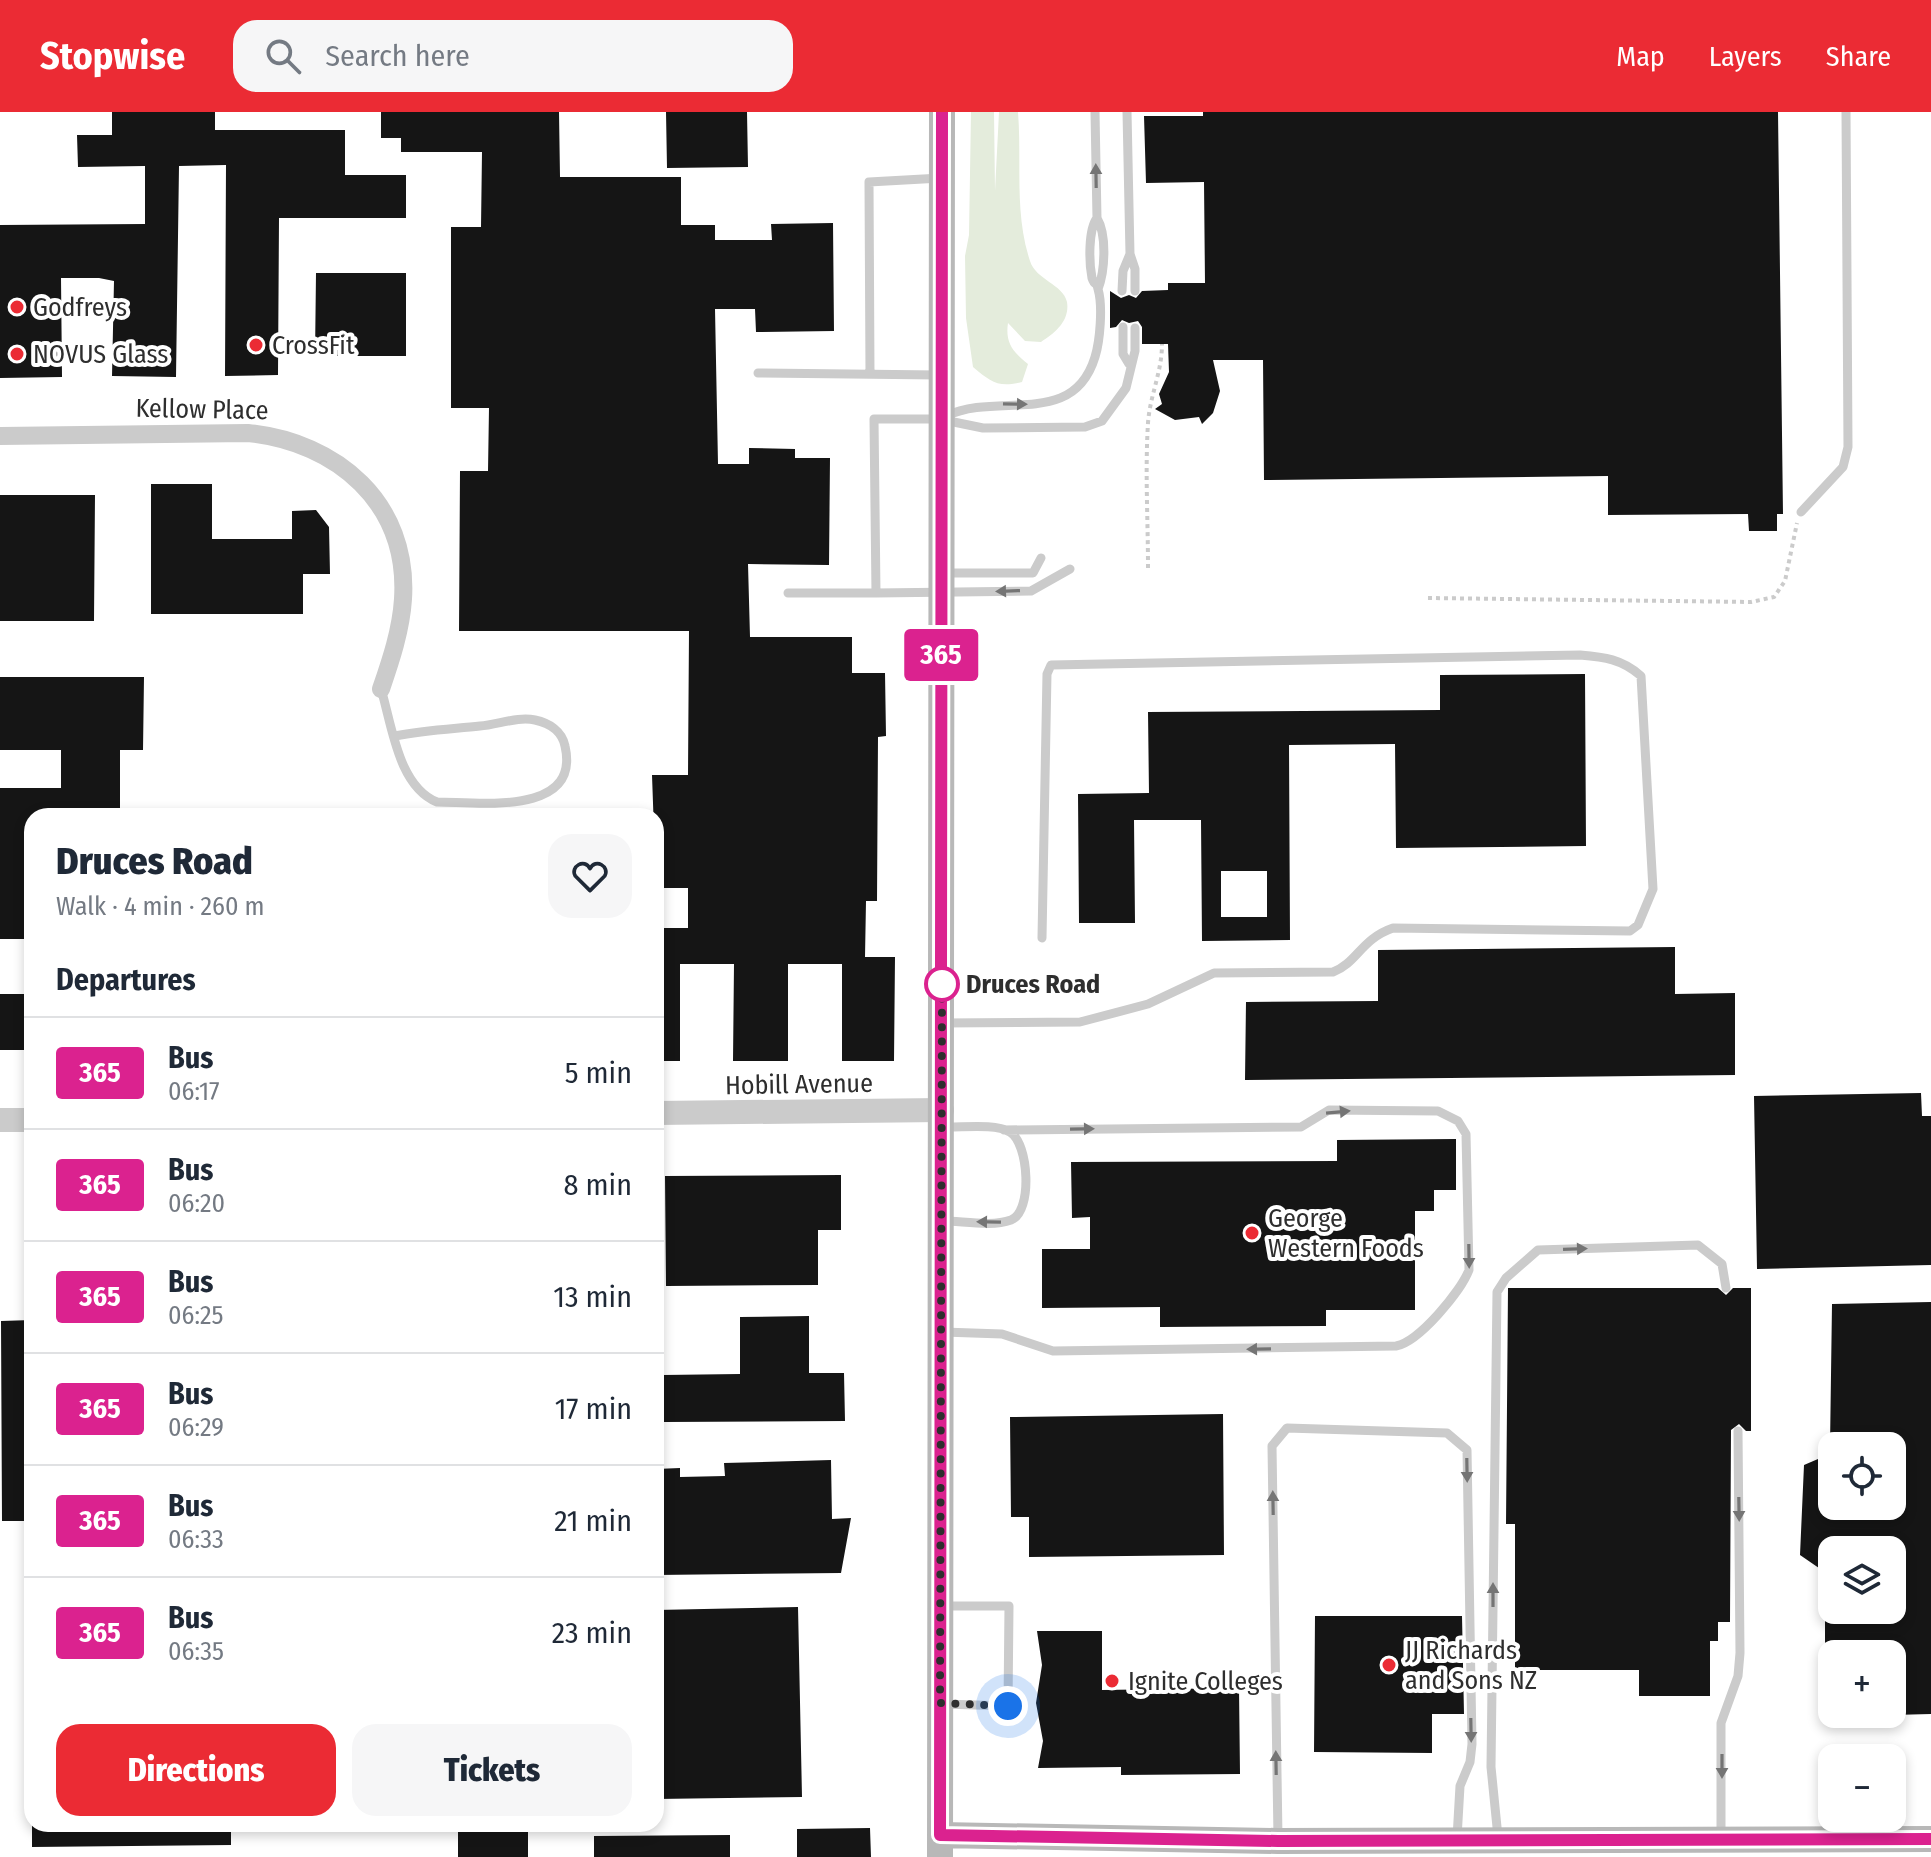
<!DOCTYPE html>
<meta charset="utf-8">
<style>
body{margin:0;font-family:"Fira Sans Condensed",sans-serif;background:#f6f6f7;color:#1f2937;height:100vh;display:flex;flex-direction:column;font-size:30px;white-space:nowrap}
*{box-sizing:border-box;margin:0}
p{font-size:26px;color:#747a83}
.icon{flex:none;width:44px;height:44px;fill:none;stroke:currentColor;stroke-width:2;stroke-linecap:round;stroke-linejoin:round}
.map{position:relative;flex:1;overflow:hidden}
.drawer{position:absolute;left:24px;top:696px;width:640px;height:1024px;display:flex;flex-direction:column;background:#fff;border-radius:24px;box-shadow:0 4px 12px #0003}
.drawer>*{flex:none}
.badge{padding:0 16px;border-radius:6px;font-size:28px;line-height:52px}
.fabs{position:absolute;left:1818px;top:1320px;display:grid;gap:16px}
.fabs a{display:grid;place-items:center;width:88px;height:88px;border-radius:16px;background:#fff;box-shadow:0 4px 12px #0003;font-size:40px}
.you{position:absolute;width:40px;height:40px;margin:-20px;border:6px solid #fff;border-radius:50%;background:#1a73e8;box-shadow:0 0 0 12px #1a73e833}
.map>.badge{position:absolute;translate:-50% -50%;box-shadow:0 0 0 4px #fff}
h2{padding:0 32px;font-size:30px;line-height:72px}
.round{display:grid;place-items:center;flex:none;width:84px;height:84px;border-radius:24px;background:#f6f6f7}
.head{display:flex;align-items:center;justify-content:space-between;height:136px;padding:0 32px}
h1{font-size:38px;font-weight:800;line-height:60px}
.primary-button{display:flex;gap:16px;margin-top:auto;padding:16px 32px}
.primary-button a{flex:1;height:92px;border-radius:24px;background:#eb2b34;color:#fff;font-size:32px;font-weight:800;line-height:92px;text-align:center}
.primary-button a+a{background:#f6f6f7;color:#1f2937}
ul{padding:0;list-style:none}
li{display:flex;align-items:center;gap:24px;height:112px;padding:0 32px;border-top:2px solid #e0e1e3}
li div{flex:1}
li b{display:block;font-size:30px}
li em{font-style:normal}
li .badge{min-width:88px;font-weight:700;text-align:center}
header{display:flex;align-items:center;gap:48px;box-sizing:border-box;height:112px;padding:0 40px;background:#eb2b34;color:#fff}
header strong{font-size:38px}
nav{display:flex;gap:44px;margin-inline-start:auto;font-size:28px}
.search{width:560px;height:72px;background:#f6f6f7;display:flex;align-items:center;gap:20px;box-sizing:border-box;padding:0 28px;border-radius:24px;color:#747a83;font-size:30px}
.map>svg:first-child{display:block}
.green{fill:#e4ecdc}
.building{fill:#151515;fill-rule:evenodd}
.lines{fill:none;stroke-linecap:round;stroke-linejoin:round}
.path{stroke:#cbcbcb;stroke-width:4;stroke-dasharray:4 4;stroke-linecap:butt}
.service{stroke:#cbcbcb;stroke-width:9}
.minor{stroke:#cbcbcb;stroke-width:18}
.tertiary{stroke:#cbcbcb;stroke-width:24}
.secondary{stroke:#b8b8b8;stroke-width:26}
.oneway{fill:#757575}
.line-casing{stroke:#fff;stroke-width:18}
.line{stroke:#db228f;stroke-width:12}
.walk{stroke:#2e2e2e;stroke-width:8;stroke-dasharray:0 14.4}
.poi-dot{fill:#eb2b34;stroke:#fff;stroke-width:3}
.stop-dot{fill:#fff;stroke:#db228f;stroke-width:4}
.labels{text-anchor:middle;stroke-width:8;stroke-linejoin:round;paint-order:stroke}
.poi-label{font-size:26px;fill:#2e2e2e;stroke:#fff;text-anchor:start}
.street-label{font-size:26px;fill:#2e2e2e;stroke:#fff}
.stop-label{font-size:26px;font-weight:bold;fill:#2e2e2e;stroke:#fff;text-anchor:start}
</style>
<header>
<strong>Stopwise</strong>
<div class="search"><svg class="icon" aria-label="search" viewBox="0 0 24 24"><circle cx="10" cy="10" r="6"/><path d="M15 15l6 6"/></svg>Search here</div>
<nav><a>Map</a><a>Layers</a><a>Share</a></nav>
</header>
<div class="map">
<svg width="1931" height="1745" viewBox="0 0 1931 1745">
<rect width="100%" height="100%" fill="#fff"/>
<path class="green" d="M971,0H994L995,79L999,0H1018C1022,51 1014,100 1030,149C1036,168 1063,172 1067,190C1070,209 1055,221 1041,230L1025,229L1008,211C1005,231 1013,240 1028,252L1022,270C998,276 991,270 973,255L966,206L965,144L969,123Z"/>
<path class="building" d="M112,0H215V18H345V63H406V106H279L278,263L225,264L226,53L179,54L176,265L112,264L114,169L99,166H61L62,265L0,266V113L145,112V54L78,55L77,23H112Z
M381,0H559L560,65H681V113H715V128H772L771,112L833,111L834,219L756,220L755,197H715L718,352H749V336L795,337V346H830L829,453L748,452L750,525H852V561H885L886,624L878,625L877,789H866L865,845H895L894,949H842V852H788V949H733L734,852H680V949H656V816H688V776H656L652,663H688L689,519H459L460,359H488L489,296H451V115H481L482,40H401V26H381Z
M666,0H747L748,55L667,56Z
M1203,0H1778L1783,402H1777V419H1749L1748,402L1608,403V364L1264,368L1263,248H1213L1220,279L1213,301L1202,312L1199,305L1175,308L1155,297L1162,292L1159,282L1169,260L1168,232H1142V215L1138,209L1129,211L1122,208L1116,215L1110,216V179L1121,186L1129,183L1136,186L1142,179L1168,178V171H1205L1204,70L1146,71L1144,4H1203Z
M316,161H406V244H315Z
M151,372H212V427H292V399L316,398L329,415L330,462H303V502H151Z
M0,383H95L94,509H0Z
M1585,562L1586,734L1396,736L1395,632L1289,633L1290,828L1202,829L1201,708H1134L1135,811H1079L1078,682L1149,681L1148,600L1440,598V563ZM1221,759H1267V805H1221Z
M0,565H144L143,638H120V704H32V827H0V676H61V638H0Z
M1675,835V882L1735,881V963L1245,968L1246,890L1378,889V838Z
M0,882H32V938H0Z
M1921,981L1922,1004H1931V1153L1757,1157L1754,984Z
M1456,1027V1078H1434V1099H1415V1198H1326V1214L1160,1215V1195L1042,1196V1137H1090V1105L1072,1106L1071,1050L1337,1049V1028Z
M841,1063V1118H818V1173L666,1174L665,1064Z
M1508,1176H1718L1726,1183L1733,1176H1751V1319H1746L1739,1312L1731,1318L1730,1510H1718V1529H1710V1584H1639V1558H1515V1412H1506Z
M1931,1190V1602L1892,1603V1542H1825V1498H1892V1438H1832V1465L1800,1443L1804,1353L1832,1341V1394H1892V1334H1830L1832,1192Z
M809,1204V1261H844L845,1309L663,1310V1263L740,1262V1205Z
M32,1208V1409H2L1,1209Z
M1223,1302L1224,1443L1029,1445V1405H1011L1010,1305Z
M831,1348L832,1407L851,1406L841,1461L656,1463V1357L680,1356V1365L725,1364L724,1351Z
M798,1495L802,1685L656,1687V1498Z
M1315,1504H1462L1464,1602H1432V1641L1314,1640Z
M1037,1519H1102V1578L1239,1576L1240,1662L1121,1663V1655L1038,1656L1043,1629L1036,1591L1042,1553Z
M32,1712H231V1733L32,1735Z
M528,1716V1745H458V1717Z
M870,1716L871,1745H797V1717Z
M730,1723V1745H594V1724Z"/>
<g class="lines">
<path class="path" d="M1148,456C1148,408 1145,359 1148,311C1150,283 1162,260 1162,232
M1428,486L1751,490L1774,485L1785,469L1797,411"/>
<path class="service" d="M1127,0L1130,142L1135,157V179
M1097,106C1107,123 1105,159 1098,177
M1122,179L1123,159L1130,142
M1123,215V242L1129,252
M758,261L938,263
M870,262L869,70L941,66
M946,304C999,279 1073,317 1095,245C1100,229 1103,194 1098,177C1096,168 1095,175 1092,166C1089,151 1088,118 1097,106L1095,0
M1801,400L1843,355L1848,335L1846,0
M1070,457L1031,479L876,481L874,307H939L983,316L1085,315L1102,309L1126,276L1135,239V216
M944,461H1033L1041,446
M788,481H876
M381,577C392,613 398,674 437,690C477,690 581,705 565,634C562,619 549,611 535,608C518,604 497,613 480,614C451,617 424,618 395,624
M942,911L1080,910L1148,892L1214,861L1333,860C1357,851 1361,827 1393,816L1630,819L1638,813L1653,777L1641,564C1622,547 1604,545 1580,543L1051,553L1047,562L1042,826
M942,1015C961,1016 994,1011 1010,1020C1029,1031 1033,1100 1011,1108C992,1115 962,1109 943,1109
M943,1220L1002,1222L1053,1239L1396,1234C1419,1230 1461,1179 1469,1158L1466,1022L1458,1009L1438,999L1329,998L1301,1015L1004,1018
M943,1592L1008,1594L1009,1494H944
M1498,1725L1491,1655L1497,1180L1506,1166L1538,1138L1698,1133L1722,1152L1726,1176
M1721,1725V1611L1738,1564L1740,1541L1738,1319
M1278,1726L1272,1334L1287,1316L1447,1321L1467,1338L1472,1632L1470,1650L1460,1674L1457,1726"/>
<path class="minor" d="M0,324L248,321C337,330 409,391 403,487C401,518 391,548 381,577"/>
<path class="tertiary" d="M656,1001L942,998
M0,1008H32"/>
<path class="secondary" d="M940,1723L1278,1729L1931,1727
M940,1745L942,0"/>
</g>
<defs><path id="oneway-solid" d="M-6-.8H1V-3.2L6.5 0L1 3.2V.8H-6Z" transform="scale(2)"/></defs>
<g class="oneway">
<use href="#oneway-solid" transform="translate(1096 64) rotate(-91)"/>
<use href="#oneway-solid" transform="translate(1015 292) rotate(1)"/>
<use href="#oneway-solid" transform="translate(1008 479) rotate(178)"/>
<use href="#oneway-solid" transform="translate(1338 1000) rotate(-5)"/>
<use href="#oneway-solid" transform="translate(1082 1017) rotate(-1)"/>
<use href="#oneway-solid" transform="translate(989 1110) rotate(-179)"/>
<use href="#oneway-solid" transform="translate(1575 1137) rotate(-2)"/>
<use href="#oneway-solid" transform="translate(1469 1144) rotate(89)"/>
<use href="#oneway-solid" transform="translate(1259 1237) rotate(179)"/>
<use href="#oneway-solid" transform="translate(1467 1358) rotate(89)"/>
<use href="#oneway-solid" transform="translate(1273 1391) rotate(-91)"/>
<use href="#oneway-solid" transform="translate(1739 1397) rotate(89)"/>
<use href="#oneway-solid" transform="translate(1493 1483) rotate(-90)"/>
<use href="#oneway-solid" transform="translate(1471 1618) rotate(89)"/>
<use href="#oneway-solid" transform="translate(1276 1651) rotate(-91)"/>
<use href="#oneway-solid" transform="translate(1722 1654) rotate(90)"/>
</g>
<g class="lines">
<g class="line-casing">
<path id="line" d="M942,0L940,1723L1278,1729L1931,1727"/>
</g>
<use href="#line" class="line"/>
<path class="walk" d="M942,872L940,1591L1008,1594"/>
</g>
<g class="poi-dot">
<circle cx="17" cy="195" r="8"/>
<circle cx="256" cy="233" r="8"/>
<circle cx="17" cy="242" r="8"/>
<circle cx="1252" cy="1121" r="8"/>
<circle cx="1389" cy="1553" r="8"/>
<circle cx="1112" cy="1569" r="8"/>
</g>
<circle class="stop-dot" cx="942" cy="872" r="16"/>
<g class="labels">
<g class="poi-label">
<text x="33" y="204">Godfreys</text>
<text x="272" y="242">CrossFit</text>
<text x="33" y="251">NOVUS Glass</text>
<text x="1268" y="1115">George<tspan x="1268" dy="30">Western Foods</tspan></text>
<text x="1405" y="1547">JJ Richards<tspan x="1405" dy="30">and Sons NZ</tspan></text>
<text x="1128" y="1578">Ignite Colleges</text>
</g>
<g class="street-label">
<text transform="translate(202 297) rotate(1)" y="9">Kellow Place</text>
<text transform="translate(799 972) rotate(-1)" y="9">Hobill Avenue</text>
</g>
<g class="stop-label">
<text x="966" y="881">Druces Road</text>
</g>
</g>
</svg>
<div class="fabs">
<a><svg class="icon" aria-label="locate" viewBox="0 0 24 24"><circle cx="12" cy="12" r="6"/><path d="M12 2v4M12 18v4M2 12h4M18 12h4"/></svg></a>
<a><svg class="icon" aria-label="layers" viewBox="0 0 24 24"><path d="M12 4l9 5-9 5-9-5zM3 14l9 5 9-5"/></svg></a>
<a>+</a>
<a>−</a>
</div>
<div class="you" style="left:1008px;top:1594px"></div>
<b class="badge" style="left:941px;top:543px;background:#db228f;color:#fff">365</b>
<section class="drawer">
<div class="head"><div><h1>Druces Road</h1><p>Walk · 4 min · 260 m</p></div><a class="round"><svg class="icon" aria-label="heart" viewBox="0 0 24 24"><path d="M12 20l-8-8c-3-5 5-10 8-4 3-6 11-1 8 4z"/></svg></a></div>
<h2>Departures</h2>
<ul>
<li><span class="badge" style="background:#db228f;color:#fff">365</span><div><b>Bus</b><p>06:17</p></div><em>5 min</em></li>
<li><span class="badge" style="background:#db228f;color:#fff">365</span><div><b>Bus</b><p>06:20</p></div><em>8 min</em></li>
<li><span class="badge" style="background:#db228f;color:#fff">365</span><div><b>Bus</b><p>06:25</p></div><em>13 min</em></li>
<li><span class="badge" style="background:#db228f;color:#fff">365</span><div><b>Bus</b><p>06:29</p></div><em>17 min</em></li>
<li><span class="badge" style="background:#db228f;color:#fff">365</span><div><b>Bus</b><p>06:33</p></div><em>21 min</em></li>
<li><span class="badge" style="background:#db228f;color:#fff">365</span><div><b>Bus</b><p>06:35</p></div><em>23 min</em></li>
</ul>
<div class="primary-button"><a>Directions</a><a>Tickets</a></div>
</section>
</div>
